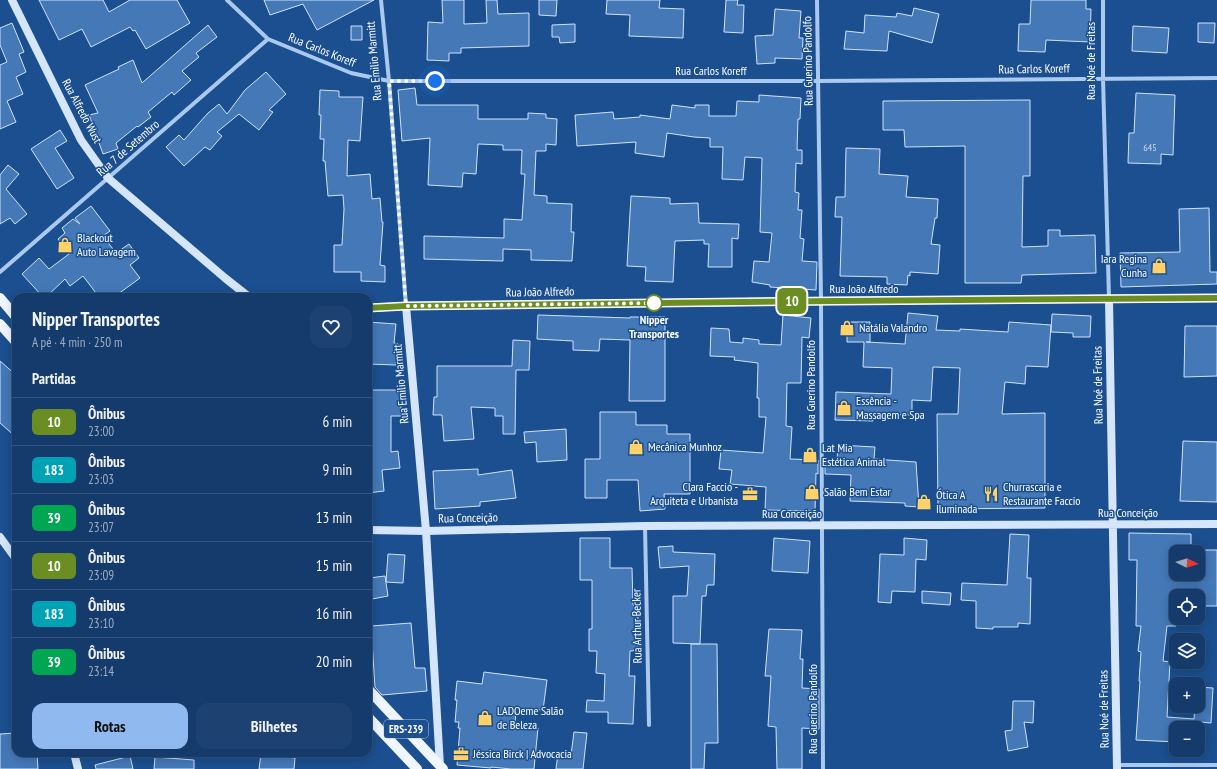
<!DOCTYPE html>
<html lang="pt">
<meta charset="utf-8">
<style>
body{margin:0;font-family:"PT Sans Narrow",sans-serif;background:#1d4271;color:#f1f3f6;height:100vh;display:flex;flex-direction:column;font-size:15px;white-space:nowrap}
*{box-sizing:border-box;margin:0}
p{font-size:13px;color:#9dadc1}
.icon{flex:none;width:22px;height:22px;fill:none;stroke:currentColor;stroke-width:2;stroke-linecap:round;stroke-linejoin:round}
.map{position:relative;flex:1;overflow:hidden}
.drawer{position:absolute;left:12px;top:293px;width:360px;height:464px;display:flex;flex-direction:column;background:#143b6b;border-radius:12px;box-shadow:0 2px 10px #0003,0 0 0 1px #33557e}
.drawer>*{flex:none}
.badge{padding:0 8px;border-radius:6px;font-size:14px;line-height:26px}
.needle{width:26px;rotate:95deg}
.tools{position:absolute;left:1169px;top:545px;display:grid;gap:8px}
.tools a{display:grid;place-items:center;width:36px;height:36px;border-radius:8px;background:#143b6b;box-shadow:0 2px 10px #0003,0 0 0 1px #33557e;font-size:20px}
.you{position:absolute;width:20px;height:20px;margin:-10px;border:3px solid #fff;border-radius:50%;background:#1a73e8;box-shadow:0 0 0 6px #1a73e833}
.map>.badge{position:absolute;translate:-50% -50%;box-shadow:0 0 0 2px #fff}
h2{padding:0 20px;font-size:15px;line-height:36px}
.round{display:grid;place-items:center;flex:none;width:42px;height:42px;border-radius:12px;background:#1d4271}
.summary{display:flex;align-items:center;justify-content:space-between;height:68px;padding:0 20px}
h1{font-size:19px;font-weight:700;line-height:30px}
.cta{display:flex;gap:8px;margin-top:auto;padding:8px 20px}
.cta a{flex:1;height:46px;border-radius:12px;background:#90b9f0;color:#111;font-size:16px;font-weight:700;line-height:46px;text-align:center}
.cta a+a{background:#1d4271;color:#f1f3f6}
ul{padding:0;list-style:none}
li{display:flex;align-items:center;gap:12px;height:48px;padding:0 20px;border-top:1px solid #33557e}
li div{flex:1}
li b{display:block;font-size:15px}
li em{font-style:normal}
li .badge{min-width:44px;font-weight:700;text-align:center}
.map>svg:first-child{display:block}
.building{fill:#4478b7;stroke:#cfe3fa}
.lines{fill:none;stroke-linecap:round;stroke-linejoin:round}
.street{stroke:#a9c9ee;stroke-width:4}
.secondary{stroke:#d6e6fa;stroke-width:8}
.primary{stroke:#f0f6ff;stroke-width:10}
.line-casing{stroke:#fff;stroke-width:9}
.line{stroke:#6b8e23;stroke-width:6}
.walk{stroke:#fff;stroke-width:4;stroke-dasharray:0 7.2}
.stop-dot{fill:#fff;stroke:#6b8e23;stroke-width:2}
.labels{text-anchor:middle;stroke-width:3;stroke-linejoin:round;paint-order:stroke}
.number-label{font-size:10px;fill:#d0dded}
.shield{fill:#1b4f8f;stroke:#bbcadd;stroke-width:1}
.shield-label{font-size:11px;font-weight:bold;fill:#fff}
.street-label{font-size:12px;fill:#fff;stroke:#1b4f8f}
.poi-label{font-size:12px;fill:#fff;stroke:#1b4f8f;text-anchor:start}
.stop-label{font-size:12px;font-weight:bold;fill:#fff;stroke:#1b4f8f}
</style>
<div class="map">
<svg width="1217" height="769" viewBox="0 0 1217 769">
<rect width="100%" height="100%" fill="#1b4f8f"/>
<path class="building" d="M39,0H103L109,12L130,0H177L190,23L146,49L135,30L133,31L130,27L91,47L82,29L59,40Z
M264,0H374L317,30L303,4L270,15Z
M442,0H464V24L487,23L486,0H497L498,14L529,13V46L461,48V53H449V61L427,60L428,22L443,23Z
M539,0H557L556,16L539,15Z
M607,0H660L659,8L684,9L683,38L629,36L630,15L606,14Z
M726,0H738L737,5H744L743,33L724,32Z
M1031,0H1086V9H1091L1090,42L1046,40L1045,52L1018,51L1019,24H1030Z
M914,8L939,14L932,43L889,31L887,51L844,49L846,31L864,33L865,15L896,17L897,13L912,16Z
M775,9L801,11L799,38H803L802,59L775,58V63L757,64L755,36L773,35Z
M12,23L24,52L19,54L26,72L16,77L23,94L7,101L16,122L0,129V65L7,62L0,45V28Z
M1198,23H1215L1214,43L1198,42Z
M575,24V42L560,43L559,37H552V25Z
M208,25L217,37L196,53L199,57L182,71L191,80L174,95L172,92L148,112L151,117L138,127L137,126L116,143L118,149L103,154L89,115L98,113L85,85L119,69L118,67L133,60L142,83Z
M351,26H362V40H351Z
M1133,26L1169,28L1167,53L1132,51Z
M266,72L286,94L269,110L273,112L259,130L239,114L217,132L222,136L210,150L205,147L184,166L166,147L179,135L184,140L208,113L219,104L227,114L245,90Z
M415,88L417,105H478V119H528V113L546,114V118L557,119L556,145L546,144V151H536L534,195L547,196V203L572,204L571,232H574L572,261L531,260V250L503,249V261L424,259V236L504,238V219L522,220L525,174H521L522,150H503V145L478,144L476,174L463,173L462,187L428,185L430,138L402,141L398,90Z
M320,90L339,91V97H363L360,141L348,140L347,176L370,174L372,199L380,198L382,222H383L380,265L385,266V282L361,281V272H334V245H342L344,209L343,195L328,196L325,161H323L324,139H320L321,115H319Z
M1136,93L1175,95L1173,155L1161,154V164L1128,163L1129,133H1134Z
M759,95L801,98L800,119H798L797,150H802V164L796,163L795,192L799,193L798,210H802L800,238L804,239L802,261L817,262L816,290L770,287V285L752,282L754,261L769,262L772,233L760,232L762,158L745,157L743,180L722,179L723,147H710V138L694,137L667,133L664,157L635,153L636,142L577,146L575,115L613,112L614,119L640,117V115L670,119L672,105L695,108V105H709V116H736L737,101L759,102Z
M1030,100V176H1023L1022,247L1048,246V230H1060V236L1095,235L1096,273L1022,275L1021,283H965V146L905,147L904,130H883V101Z
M60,130L67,141L55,148L74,178L57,189L31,149Z
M846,148L880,149L879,174L908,176L906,197L938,199L937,218H935L931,244L940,245L938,274L910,272V276L908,275L907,285L887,284V277L840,276L842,217H835L836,197H845Z
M8,165L19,174L6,189L27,214L15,224L10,218L0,224V175Z
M631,196L670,198V204L698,203L699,223L739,224L738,239L732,238V267H708L709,244H704V240L675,241L673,282L645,281L646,267L627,266Z
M91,206L110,231L103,236L116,253L129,244L139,258L130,265L140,278L114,297H99L83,276L70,286L65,279L46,297H43L22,274L39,258L49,269L69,254L58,239L65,233L62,228L73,219L80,224L75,218Z
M1209,208L1210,272H1217V284L1121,287L1120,253L1180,252L1179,209Z
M908,313L938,316L936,330L960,331V329L1008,332L1009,322L1051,325L1048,367L1026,366L1025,384L1005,382L1002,414L1045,413V508L938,509L937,414H958L960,368L933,367L931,401L912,400V415L873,414V421L835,420L836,392L891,394L892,368L863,367L864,342H847V322H870V342H866L905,344Z
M1052,314L1091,316L1090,337H1073V333L1051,332Z
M538,315L630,318V317H665V401H629L630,340L600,339L599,351L573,350V341L537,339Z
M783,315L811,318L809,338L802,337L801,383H787L786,426L792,427L790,459L818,460V474L816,473L815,511L765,510L766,487L730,484L732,470L719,469L721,450L763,453L766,417H759V398H757L758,363L734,360L735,357L710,356L711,328L729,329L730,342L743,343V338L759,340V344L781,345Z
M368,322L396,324L394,343L398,344L396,365L368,364Z
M1185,326H1217V376L1184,377Z
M513,340L530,341L529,370H516L515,434H503V416H495V408L471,407L474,439L444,441L442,415H433L434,397H437V366H512Z
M0,361L16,375V437L0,423Z
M368,390H401V416H391V452L398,451L400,468L382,470L384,491L368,493Z
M600,412H636V425H667V434H690V494H664L665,509L640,511L638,480H607V498H585V459H600Z
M566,429L567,460L537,462L536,442L525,443L524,432Z
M1183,441L1217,442V502L1180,501Z
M838,445L875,447L874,459L916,462L919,507L905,506V503L850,501L851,475L825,474V460L837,461Z
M478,469V475L512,470L516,498L480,502V506L435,509L433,471Z
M1129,533L1191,534V552H1176V574H1198V550H1217V606H1198V596H1176V626H1167L1163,661L1170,662L1167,717L1194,719L1195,706H1198V687L1213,688L1211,723L1200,722V728H1176V742L1136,740L1140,681H1139L1141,652L1138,651L1141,626H1136L1137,560H1129Z
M1010,534L1029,535L1027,578H1031L1030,624L1018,623V627H993V629L976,628V601L961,600L962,583L1007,585Z
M580,538H610V568H632L633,605H638V628H640L641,650L630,651L629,676H635L633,724L608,723V712H586L587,700L604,701L605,674L596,673L597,651H589V629H592V580H580Z
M774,538L810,541L808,573L772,571Z
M904,538L927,540L926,560L916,559L915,592L892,591L891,603L878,602L880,554L904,555Z
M673,546V552L715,554L714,585H707L706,596H702L700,644L673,643V596H687L689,566L660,568L658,547Z
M388,554L405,555L403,583L386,582Z
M385,576L388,596L372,599L369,578Z
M922,591L951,593L950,605L922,603Z
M411,623L415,668H425L427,691L382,695L375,687L371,626Z
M769,629L802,630L800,659H803L802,688L819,689V729L802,728V769H777L776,727L768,726L771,676H765Z
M691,644H717L718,743H705L704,769H691Z
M484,672L547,680L543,710L516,709L515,725L538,728L534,769H511L491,767V768L457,765L460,728H458L459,722H455L457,700H455L457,681L482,684Z
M1013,701H1034L1033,723L1024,722L1028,747L1008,751L1005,731L1012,730Z
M574,732L587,733L583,769H556L558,753L571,755Z
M16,733V753H37L38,769H0V734Z
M261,754L295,758L294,769H259Z
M130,756L133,769H96L95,765Z
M155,757L194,760V769H154Z"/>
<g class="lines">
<path class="street" d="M227,0L268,39L351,73L389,81H818L1217,78
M381,0L389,81L406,306
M817,0L821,301L823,769
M1103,0V78L1109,298
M0,272L268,39
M645,526L649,725
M1117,765H1217"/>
<path class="secondary" d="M12,0L81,140L108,178L225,278L249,297
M1109,299L1117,769
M406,306L426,531L440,766
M368,308L406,306L821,301L1217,298
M368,530L426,531L645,526L1217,524
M0,537L16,559
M74,753L78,769"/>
<path class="primary" d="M0,298L16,317
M0,324L16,342
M368,689L443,769
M368,717L417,769"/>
</g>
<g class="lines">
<g class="line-casing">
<path id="line" d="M368,308L406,306L837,301L1217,298"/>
</g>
<use href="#line" class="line"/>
<path class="walk" d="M435,81H389L406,306L661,303H654"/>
</g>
<defs>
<g id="shop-bare" transform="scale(1.2)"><path d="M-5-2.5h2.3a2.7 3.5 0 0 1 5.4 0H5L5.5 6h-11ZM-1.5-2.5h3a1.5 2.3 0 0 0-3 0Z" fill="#ffd166" stroke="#1b4f8f" stroke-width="2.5" paint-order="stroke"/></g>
<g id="office-bare" transform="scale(1.2)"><path d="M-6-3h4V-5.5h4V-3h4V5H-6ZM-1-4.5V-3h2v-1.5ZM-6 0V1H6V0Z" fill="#ffd166" stroke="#1b4f8f" stroke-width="2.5" paint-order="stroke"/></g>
<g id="restaurant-bare" transform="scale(1.2)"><path d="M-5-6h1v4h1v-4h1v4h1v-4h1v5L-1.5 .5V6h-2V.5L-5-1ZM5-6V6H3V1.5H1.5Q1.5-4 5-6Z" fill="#ffd166" stroke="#1b4f8f" stroke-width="2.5" paint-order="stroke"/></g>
</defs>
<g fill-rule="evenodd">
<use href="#shop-bare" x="65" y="245"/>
<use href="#shop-bare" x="1159" y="266"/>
<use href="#shop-bare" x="847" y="328"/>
<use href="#shop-bare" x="844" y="408"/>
<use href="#shop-bare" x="636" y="447"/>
<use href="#shop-bare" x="810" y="455"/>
<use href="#shop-bare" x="812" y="492"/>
<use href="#office-bare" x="750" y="494"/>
<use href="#restaurant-bare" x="991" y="494"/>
<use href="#shop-bare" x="924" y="502"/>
<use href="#shop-bare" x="485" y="718"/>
<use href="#office-bare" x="461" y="754"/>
</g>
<circle class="stop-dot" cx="654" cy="303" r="8"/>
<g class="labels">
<g class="number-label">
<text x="1150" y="151">645</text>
</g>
<rect class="shield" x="384" y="720" width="44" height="18" rx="3"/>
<g class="shield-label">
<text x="406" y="733">ERS-239</text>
</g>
<g class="street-label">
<text transform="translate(322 50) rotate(22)" y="4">Rua Carlos Koreff</text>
<text transform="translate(374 61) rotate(-95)" y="4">Rua Emilio Marmitt</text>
<text transform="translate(808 61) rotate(-91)" y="4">Rua Guerino Pandolfo</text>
<text transform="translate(1091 61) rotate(-90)" y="4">Rua Noé de Freitas</text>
<text transform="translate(1034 69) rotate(-1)" y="4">Rua Carlos Koreff</text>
<text x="711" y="75">Rua Carlos Koreff</text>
<text transform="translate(82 111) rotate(62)" y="4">Rua Alfredo Wust</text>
<text transform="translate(128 148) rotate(-41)" y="4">Rua 7 de Setembro</text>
<text x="864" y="293">Rua João Alfredo</text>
<text transform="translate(540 292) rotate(-1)" y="4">Rua João Alfredo</text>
<text transform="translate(401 384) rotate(-95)" y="4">Rua Emilio Marmitt</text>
<text transform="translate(811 385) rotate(-90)" y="4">Rua Guerino Pandolfo</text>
<text transform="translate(1098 385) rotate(-91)" y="4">Rua Noé de Freitas</text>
<text x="1128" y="517">Rua Conceição</text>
<text x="792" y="518">Rua Conceição</text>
<text transform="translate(468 518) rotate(-1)" y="4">Rua Conceição</text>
<text transform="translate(637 626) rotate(-91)" y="4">Rua Arthur Becker</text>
<text transform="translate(813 709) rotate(-90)" y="4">Rua Guerino Pandolfo</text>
<text transform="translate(1104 709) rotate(-91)" y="4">Rua Noé de Freitas</text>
</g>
<g class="poi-label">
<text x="77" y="242">Blackout<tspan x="77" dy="14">Auto Lavagem</tspan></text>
<text x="1147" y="263" text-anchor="end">Iara Regina<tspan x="1147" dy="14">Cunha</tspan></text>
<text x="859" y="332">Natália Valandro</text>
<text x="856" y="405">Essência -<tspan x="856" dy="14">Massagem e Spa</tspan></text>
<text x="648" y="451">Mecânica Munhoz</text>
<text x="822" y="452">Lat Mia<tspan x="822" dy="14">Estética Animal</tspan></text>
<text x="738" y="491" text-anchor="end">Clara Faccio -<tspan x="738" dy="14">Arquiteta e Urbanista</tspan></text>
<text x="1003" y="491">Churrascaria e<tspan x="1003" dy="14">Restaurante Faccio</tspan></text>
<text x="824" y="496">Salão Bem Estar</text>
<text x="936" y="499">Ótica A<tspan x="936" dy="14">Iluminada</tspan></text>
<text x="497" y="715">LADOeme Salão<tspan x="497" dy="14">de Beleza</tspan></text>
<text x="473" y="758">Jéssica Birck | Advocacia</text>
</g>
<g class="stop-label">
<text x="654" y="324">Nipper<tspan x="654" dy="14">Transportes</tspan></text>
</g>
</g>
</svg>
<div class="tools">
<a><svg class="needle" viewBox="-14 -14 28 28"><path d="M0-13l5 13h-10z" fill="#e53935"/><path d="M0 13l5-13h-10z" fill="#9dadc1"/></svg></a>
<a><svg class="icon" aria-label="locate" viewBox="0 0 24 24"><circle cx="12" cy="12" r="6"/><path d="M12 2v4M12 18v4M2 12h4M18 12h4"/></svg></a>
<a><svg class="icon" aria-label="layers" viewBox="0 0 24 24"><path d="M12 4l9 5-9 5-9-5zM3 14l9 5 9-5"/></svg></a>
<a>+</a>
<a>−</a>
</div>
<div class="you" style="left:435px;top:81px"></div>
<b class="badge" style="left:792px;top:301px;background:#6b8e23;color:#fff">10</b>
<section class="drawer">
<div class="summary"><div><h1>Nipper Transportes</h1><p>A pé · 4 min · 250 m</p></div><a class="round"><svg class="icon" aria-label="heart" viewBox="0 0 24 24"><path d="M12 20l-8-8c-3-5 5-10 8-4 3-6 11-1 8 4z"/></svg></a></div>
<h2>Partidas</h2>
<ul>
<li><span class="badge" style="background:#6b8e23;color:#fff">10</span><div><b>Ônibus</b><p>23:00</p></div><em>6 min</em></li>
<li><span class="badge" style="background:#00a3b4;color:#fff">183</span><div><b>Ônibus</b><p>23:03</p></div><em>9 min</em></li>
<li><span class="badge" style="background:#00a651;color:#fff">39</span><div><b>Ônibus</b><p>23:07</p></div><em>13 min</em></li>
<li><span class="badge" style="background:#6b8e23;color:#fff">10</span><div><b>Ônibus</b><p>23:09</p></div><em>15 min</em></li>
<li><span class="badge" style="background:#00a3b4;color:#fff">183</span><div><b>Ônibus</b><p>23:10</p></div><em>16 min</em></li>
<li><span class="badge" style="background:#00a651;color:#fff">39</span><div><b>Ônibus</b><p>23:14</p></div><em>20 min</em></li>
</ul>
<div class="cta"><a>Rotas</a><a>Bilhetes</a></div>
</section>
</div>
